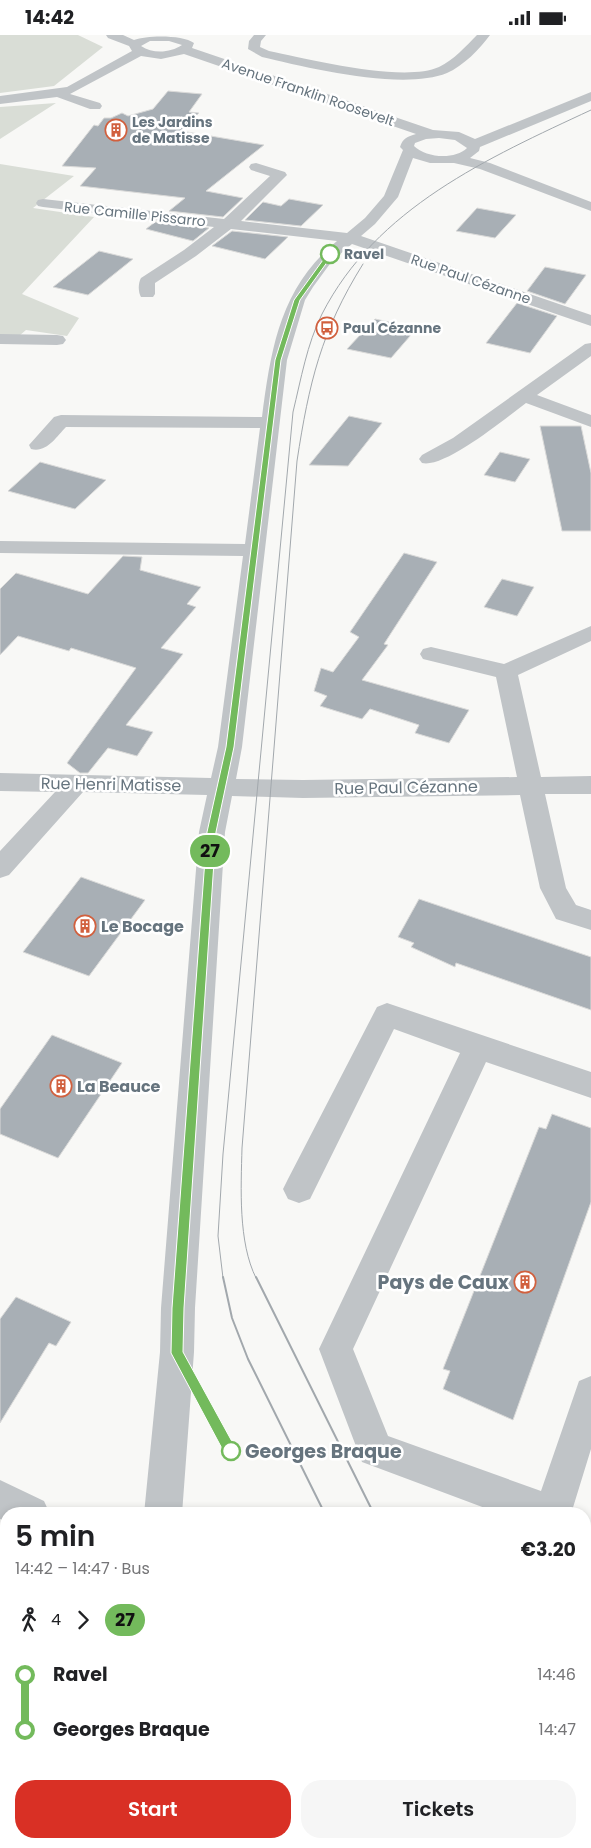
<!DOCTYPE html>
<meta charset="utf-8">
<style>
body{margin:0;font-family:Poppins,sans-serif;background:#f6f6f6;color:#202124;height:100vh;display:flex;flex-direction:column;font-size:19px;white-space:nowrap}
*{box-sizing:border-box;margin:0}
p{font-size:16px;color:#757577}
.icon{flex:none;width:28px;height:28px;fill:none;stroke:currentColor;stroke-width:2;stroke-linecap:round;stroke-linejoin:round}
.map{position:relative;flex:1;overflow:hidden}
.drawer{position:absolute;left:0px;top:1472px;width:591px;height:341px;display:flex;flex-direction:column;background:#fff;border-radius:20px 20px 0 0;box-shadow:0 2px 8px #0003}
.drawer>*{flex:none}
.badge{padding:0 10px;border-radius:16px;font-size:18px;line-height:32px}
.map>.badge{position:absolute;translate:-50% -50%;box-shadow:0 0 0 2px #fff}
.legs{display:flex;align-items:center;gap:8px;height:55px;padding:0 15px;font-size:16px}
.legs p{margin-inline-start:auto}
.headline{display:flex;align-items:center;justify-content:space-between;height:85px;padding:0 15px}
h1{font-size:28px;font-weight:600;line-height:38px}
.cta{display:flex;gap:10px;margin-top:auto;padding:10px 15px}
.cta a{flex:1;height:58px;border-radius:20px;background:#d93025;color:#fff;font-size:20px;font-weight:600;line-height:58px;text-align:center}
.cta a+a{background:#f6f6f6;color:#202124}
ul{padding:0 15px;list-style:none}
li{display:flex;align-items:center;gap:18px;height:55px;font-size:19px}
li i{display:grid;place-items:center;width:8px;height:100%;margin:0 6px;background:currentColor}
li i::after{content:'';width:12px;height:12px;margin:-6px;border:4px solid;border-radius:50%;background:#fff}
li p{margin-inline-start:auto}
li:first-child i{background:linear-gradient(#0000 50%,currentColor 0)}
li:last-child i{background:linear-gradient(currentColor 50%,#0000 0)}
.status{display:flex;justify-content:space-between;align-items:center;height:35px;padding:0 25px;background:#fff;direction:ltr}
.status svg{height:14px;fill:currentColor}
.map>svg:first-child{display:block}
.green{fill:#d9ddd6}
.building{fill:#a8afb5;stroke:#dadad9}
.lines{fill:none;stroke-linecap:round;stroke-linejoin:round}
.minor{fill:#c0c4c7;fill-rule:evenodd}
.tram-far1{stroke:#a2a8ad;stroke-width:1}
.tram{stroke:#a2a8ad;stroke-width:2}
.line-1{fill:#73ba5c;stroke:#fff}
.stop-1-dot{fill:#fff;stroke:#73ba5c;stroke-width:2.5}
.labels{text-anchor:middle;stroke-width:5;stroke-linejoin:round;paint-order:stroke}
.far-street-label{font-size:14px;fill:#66747e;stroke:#fff}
.far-poi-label{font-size:14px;font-weight:bold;fill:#66747e;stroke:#fff;text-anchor:start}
.far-stop-label{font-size:14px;font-weight:bold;fill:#66747e;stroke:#fff;text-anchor:start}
.street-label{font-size:16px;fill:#66747e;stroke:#fff}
.poi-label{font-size:16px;font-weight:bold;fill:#66747e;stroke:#fff;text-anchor:start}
.near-poi-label{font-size:19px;font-weight:bold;fill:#66747e;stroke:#fff;text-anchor:end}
.near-stop-label{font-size:19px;font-weight:bold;fill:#66747e;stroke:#fff;text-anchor:start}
</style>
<div class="status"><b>14:42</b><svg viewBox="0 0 49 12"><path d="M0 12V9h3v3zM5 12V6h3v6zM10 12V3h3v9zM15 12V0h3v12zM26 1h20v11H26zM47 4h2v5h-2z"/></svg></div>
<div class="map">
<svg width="591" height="1813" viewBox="0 0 591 1813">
<rect width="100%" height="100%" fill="#f8f8f6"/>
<path class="green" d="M0,0H78L103,12L54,51L0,58Z
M56,68L0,104V72Z
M0,129L74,141L33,173L94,182L22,259L79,283L67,301L26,295L19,301L0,300Z
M137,1808H331L334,1813H138Z"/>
<path class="building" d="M168,56L202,59L189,77L199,78L181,96L264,110L206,156L243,163L223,182L169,176L185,163L80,151L96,133L62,131L94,90L98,91L104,83H111L122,78L128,81L153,74Z
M289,164L323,170L301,191L245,185L263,167L281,171Z
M477,173L516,180L495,203L456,196Z
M155,187L209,193L193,206L146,194Z
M232,196L288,202L265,224L212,211Z
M99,216L133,224L88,260L53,252Z
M545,232L586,240L565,269L527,256Z
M517,268L557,281L530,318L486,308Z
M375,284L417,293L391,323L347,314Z
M349,381L382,388L348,431L309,430Z
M540,391H581L591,438V496H562Z
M500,417L530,424L515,447L484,440Z
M40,427L106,445L75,474L8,456Z
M404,518L437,527L384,609L388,610L362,645L469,675L449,708L415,698L419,690L370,674L362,684L320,671L327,661L314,656L321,633L333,637L359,602L350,597Z
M123,521L142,522L140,535L201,552L187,569L196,572L161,613L183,619L126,690L153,697L137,721L108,713L88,738H80L67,728L136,633L71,613L69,616L18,601L0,620V554L16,538L88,559Z
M502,544L534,552L517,581L484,572Z
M81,842L145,865L89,941L23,917Z
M419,864L591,922V975L456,928L455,932L411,912L414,908L398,902Z
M52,1000L122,1028L58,1123L0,1099V1074Z
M552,1079L591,1093V1167L513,1385L443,1354L450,1336L443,1334L539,1092L546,1094Z
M16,1262L71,1287L56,1311L49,1308L0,1388V1284Z"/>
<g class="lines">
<path class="minor" d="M106,0H123L134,5C148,0 183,0 194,8L192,13L433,95L459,97L475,104L591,57V66L480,112L479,116L470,123L490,128L591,167V176L480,134L454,128H430L413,123L398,162L375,189L361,201L591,280V291L352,209L332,226L313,252L305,265L287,325L242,712L236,744L303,745L517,742L496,642L423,624L420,619L423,614L431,612L504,629L591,591V606L518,640L541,742L591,741V759H545L566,853L576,870L591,875V895L556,884L540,853L520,760L303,763L232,761L225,797L195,1273L194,1317L182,1479H144L160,1317L161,1273L199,797L207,760L83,757L9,840L0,843V816L55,757L0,756V738L211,743L218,712L243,521L0,518V506L245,509L260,393L66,392C56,402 47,418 31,414L29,410L54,382L61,380L262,382C271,313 280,253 337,206L231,194L196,221L155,248V259L153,262H141C138,257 138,248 141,243L184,215L214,192L43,172L38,171L36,168L38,165L43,164L224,184L270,141L251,135L249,132L251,129L256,128L285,137L287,140L241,186L347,198L365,183L384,161L403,115L400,112C403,103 407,102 416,99L184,19L161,24L141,21L70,59L100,68L102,71L100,74H90L57,62L0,69V61L67,52L132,16L129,11L108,3ZM169,6L182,10C170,18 153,19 141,11L150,6ZM439,103L455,105L467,113C455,125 426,123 414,111L415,108L426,104Z
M254,0H266L261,6L260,12L269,16C309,24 403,48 439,32C454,25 466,11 477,0H490C480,14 463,31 447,38C403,56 308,33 262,22L248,14L249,6Z
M0,299L57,300L63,301L66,305L63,309L57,310L0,309Z
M591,308V321L537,360L591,380V392L526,368C506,383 444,434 422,428L419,424L422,420L453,403L585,309Z
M387,968L591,1037V1063L486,1027L353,1314L388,1401L541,1456L579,1346L591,1341V1414L571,1479H501L362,1427L319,1314L460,1018L394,994L310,1164L299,1168L288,1164L283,1154L288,1144L377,972Z
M0,1445L44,1466L50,1479H6V1487L0,1484Z
M75,1808H118L119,1813H75Z
M347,1808H390L393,1813H349Z"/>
<path class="tram-far1" d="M223,1243L218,1201L223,1119L293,377C301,344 307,309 322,279C376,173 488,123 591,75
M256,1243C238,1207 241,1153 242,1113L297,426C309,348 321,296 363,229"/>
<path class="tram" d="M223,1242L232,1283L248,1324L325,1479
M256,1242L374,1479
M484,1808L487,1813
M540,1808L543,1813"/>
</g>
<path class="line-1" d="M328,218L333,219L300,265L281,325L234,712L216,797L184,1273L183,1317L235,1412L237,1416L235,1421L231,1423L226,1421L171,1318L172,1273L207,797L226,712L275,325L294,265Z"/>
<defs>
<g id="building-ring" transform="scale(1.125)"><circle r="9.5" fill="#fff" stroke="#d1603e" stroke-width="1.5"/><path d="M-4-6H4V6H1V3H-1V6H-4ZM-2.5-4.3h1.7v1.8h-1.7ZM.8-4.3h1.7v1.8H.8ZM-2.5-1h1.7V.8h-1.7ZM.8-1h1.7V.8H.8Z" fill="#d1603e"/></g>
<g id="bus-ring" transform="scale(1.125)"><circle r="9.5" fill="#fff" stroke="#d1603e" stroke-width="1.5"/><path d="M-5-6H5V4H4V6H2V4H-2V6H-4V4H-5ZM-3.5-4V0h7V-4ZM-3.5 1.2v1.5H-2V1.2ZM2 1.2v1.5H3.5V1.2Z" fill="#d1603e"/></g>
</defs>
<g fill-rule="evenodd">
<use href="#building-ring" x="116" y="95"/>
<use href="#bus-ring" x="327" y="293"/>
<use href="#building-ring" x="85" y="891"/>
<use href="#building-ring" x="61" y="1051"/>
<use href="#building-ring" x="525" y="1247"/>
</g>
<g class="stop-1-dot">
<circle cx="330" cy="219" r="9"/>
<circle cx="231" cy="1416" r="9"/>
</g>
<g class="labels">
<g class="far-street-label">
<text transform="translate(308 57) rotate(19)" y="5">Avenue Franklin Roosevelt</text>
<text transform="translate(135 179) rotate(6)" y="5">Rue Camille Pissarro</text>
<text transform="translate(471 244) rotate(19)" y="5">Rue Paul Cézanne</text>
</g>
<g class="far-poi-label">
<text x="132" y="92">Les Jardins<tspan x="132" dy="16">de Matisse</tspan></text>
<text x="343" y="298">Paul Cézanne</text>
</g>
<g class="far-stop-label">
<text x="344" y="224">Ravel</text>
</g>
<g class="street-label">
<text transform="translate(111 749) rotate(1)" y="6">Rue Henri Matisse</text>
<text transform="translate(406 752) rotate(-1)" y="6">Rue Paul Cézanne</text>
</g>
<g class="poi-label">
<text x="101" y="897">Le Bocage</text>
<text x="77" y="1057">La Beauce</text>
</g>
<g class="near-poi-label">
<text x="509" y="1254">Pays de Caux</text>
</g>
<g class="near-stop-label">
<text x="245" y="1423">Georges Braque</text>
</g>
</g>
</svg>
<b class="badge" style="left:210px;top:816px;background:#73ba5c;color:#111">27</b>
<section class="drawer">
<div class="headline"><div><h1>5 min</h1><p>14:42 – 14:47 · Bus</p></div><b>€3.20</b></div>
<div class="legs"><svg class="icon" aria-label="walk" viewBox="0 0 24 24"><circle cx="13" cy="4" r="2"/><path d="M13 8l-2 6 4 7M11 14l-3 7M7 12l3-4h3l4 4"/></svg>4<svg class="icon" aria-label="forward" viewBox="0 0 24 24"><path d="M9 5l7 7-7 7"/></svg><b class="badge" style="background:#73ba5c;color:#111">27</b></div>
<ul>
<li><i style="color:#73ba5c"></i><b>Ravel</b><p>14:46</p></li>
<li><i style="color:#73ba5c"></i><b>Georges Braque</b><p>14:47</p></li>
</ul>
<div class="cta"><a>Start</a><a>Tickets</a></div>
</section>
</div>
